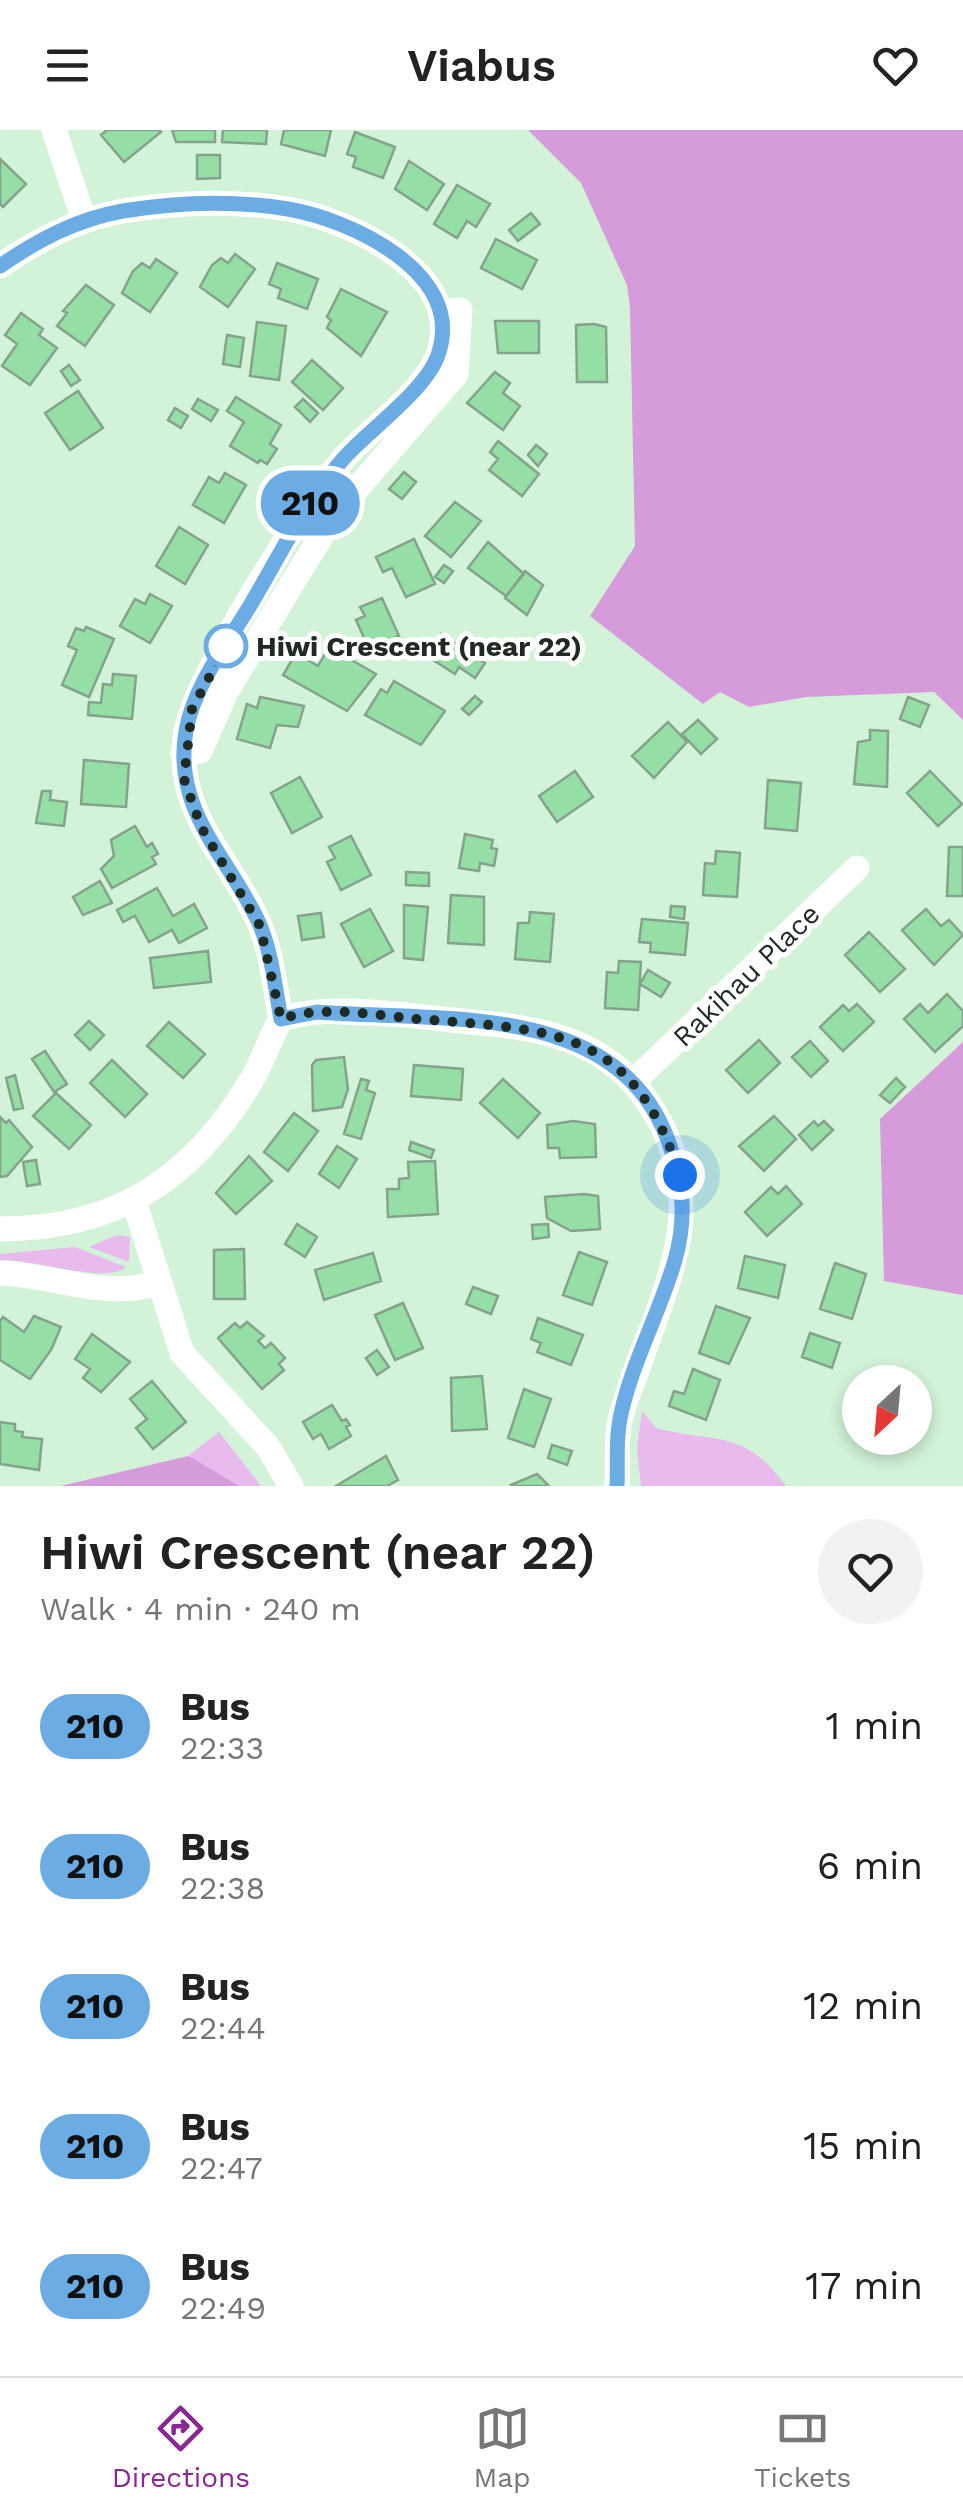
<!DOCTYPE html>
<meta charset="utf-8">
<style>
body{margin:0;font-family:"Work Sans",sans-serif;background:#f2f2f2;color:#222;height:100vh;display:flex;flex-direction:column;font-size:38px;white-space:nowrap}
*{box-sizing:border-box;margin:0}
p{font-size:32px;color:#767676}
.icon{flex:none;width:55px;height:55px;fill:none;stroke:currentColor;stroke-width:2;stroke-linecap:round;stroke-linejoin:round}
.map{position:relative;height:1356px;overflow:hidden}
.side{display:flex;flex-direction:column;background:#fff;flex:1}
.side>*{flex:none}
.badge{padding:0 20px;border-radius:32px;font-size:35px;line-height:65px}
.needle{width:65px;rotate:206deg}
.buttons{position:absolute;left:842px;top:1235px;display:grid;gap:20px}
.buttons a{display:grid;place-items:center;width:90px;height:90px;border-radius:50%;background:#fff;box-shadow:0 5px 15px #0003;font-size:50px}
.you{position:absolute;width:50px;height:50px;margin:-25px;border:8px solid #fff;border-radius:50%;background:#1a73e8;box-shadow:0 0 0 15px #1a73e833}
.map>.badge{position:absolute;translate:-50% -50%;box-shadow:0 0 0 5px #fff}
.round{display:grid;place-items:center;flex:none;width:105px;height:105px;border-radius:52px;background:#f2f2f2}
.head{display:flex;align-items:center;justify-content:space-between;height:170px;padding:0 40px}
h1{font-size:48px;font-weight:600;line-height:75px}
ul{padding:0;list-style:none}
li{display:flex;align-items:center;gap:30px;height:140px;padding:0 40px}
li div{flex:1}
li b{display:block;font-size:38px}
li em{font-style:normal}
li .badge{min-width:110px;font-weight:700;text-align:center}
header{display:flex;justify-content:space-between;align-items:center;height:130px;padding:0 40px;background:#fff;font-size:45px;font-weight:600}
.menu{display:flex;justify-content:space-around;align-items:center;height:140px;border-top:2px solid #e0e0e0;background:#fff;font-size:28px;color:#767676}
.menu a{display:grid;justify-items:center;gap:5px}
.menu .selected{color:#882892}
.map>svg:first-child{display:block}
.green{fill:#e9baed}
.forest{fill:#d59bda}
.building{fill:#95dfa7;stroke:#85a38b;stroke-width:2.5}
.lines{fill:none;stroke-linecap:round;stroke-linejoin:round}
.minor{stroke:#fff;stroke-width:25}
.line-casing{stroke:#fff;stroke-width:22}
.line{stroke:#6cace4;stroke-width:15}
.walk{stroke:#1f2b22;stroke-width:10;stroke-dasharray:0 18}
.stop-dot{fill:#fff;stroke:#6cace4;stroke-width:5}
.labels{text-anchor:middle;stroke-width:10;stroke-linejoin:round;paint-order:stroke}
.stop-label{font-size:28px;font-weight:bold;fill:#1f2b22;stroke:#fff;text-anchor:start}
.street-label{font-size:28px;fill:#1f2b22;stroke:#fff}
</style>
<header><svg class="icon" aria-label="menu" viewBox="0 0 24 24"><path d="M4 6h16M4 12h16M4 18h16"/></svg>Viabus<svg class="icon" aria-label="heart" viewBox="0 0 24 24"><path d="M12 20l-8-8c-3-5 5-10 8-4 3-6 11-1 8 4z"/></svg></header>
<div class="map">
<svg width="963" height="1356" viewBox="0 0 963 1356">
<rect width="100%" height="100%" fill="#d2f3d8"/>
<path class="green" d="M117,1105L130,1107L129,1132L89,1117Z
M75,1117L126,1137C106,1155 32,1128 0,1130V1124Z
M642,1281L656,1298C714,1314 743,1297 786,1356H641L637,1318Z
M219,1302L261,1356H61L188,1326Z"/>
<path class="forest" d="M528,0H963V590L934,562L806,567L749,577L720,562L703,574L590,486L635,416L630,178L627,155L581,53Z
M963,912V1165L884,1151L880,989Z
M189,1326L239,1356H61Z"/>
<path class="building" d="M107,0H159L161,2L124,32L101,5Z
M172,0H215V12H176Z
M223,0H267L266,14L222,12Z
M284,0H331L325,26L281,14Z
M355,2L395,17L383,48L353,37L356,27L347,24Z
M197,25H220V48L197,49Z
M0,29L26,54L3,77L0,74Z
M409,31L444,54L427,80L395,59Z
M457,55L490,74L476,97L467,91L457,108L434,94Z
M531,83L540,94L518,111L509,100Z
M496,109L537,130L522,159L481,138Z
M235,124L255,139L228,177L200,157L212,135L221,128L228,133Z
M156,129L177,143L150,182L122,163L133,141L142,133L150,138Z
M277,133L318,149L307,179L278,168L281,159L269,154Z
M86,155L114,175L85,216L57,196L67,183L63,181Z
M341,159L387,182L361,226L327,198L331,190L327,187Z
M21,183L43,199L39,205L57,218L30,255L2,236L17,214L5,205Z
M495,191H539V223H498Z
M257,192L286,196L279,250L250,246Z
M594,194L606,197L607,252H577L576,195Z
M227,205L244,208L240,237L223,234Z
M312,230L343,258L323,280L292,252Z
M69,235L80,250L71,256L61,241Z
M495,242L510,253L503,263L520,276L503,300L467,273Z
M78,261L103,298L70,320L45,283Z
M236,267L281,295L270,314L277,319L267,334L260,330L258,333L230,316L244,292L227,281Z
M198,269L218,280L211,291L192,279Z
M303,269L318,283L310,292L295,277Z
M175,278L188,286L181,298L168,290Z
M498,311L539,344L522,366L489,340L498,329L490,322Z
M536,315L547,324L538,336L528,325Z
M404,342L416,352L402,369L389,359Z
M225,343L246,355L224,393L193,375L209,347L219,353Z
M455,372L481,391L451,427L425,406Z
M179,397L208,415L185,454L156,436Z
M414,409L435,454L406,467L392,438L383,442L376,427Z
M488,412L524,444L506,466L468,438Z
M444,435L453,441L444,453L435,447Z
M525,441L543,455L527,485L505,468Z
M150,464L172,476L150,513L120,496L135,469L145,474Z
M382,468L399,506L369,519L356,490L365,486L360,477Z
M86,497L114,509L89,567L62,555L77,520L68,516L76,498L84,501Z
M441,504L485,533L475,548L459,537L455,544L427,526Z
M329,517L376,544L347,581L283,545L296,523L318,536Z
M113,544L136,546L132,589L88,585L89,572L101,573L103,554L112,555Z
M394,551L445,581L421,615L365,585L381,559L387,563Z
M475,566L482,572L469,585L462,579Z
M260,567L304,576L298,597L277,595L270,618L237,609L247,574L257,578Z
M908,567L929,575L920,597L900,589Z
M698,590L717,609L701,624L682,604Z
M668,592L687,612L654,648L632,626Z
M870,600L888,601L887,657L854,654L858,612L870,610Z
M84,630L129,634L126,677L81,674Z
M575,641L593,667L557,692L539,666Z
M930,641L962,674L938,696L907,663Z
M300,647L322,687L292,703L271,663Z
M768,650L801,653L797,701L765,698Z
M42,661H51L50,670L67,672L64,696L36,693Z
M135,696L147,717L152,713L158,724L152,727L156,734L112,758L101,739L114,726L111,710Z
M465,704L493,710L491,718L497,719L494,736L480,733L479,741L459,738Z
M351,706L371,745L341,760L327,732L335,728L329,717Z
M949,717H963V766H947Z
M716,721L740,723L737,767L703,765L705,733L715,734Z
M406,742L429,743V756L406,755Z
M100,751L112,773L83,785L73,767Z
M157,758L173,786L194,774L207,798L179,813L172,800L149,812L135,786L123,792L117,780Z
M451,765L484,767V815L448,813Z
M404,775L428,777L423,830L404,828Z
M671,776L685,777L684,789L670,787Z
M370,779L393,821L364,837L341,794Z
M926,779L941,796L949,790L963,805L934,835L902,800Z
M530,782L554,784L550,832L515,829L518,793H529Z
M321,783L324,807L302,810L298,786Z
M642,789L688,793L685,825L650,822L651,813L639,812Z
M869,802L905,839L880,862L845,825Z
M208,821L211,852L154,858L150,828Z
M619,831L641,832L638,880L605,878L607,842L618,843Z
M648,840L670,853L661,867L640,854Z
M947,864L963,881V896L935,922L904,889L920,874L928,883Z
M857,874L874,892L843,921L820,897L843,875L849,881Z
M89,891L104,905L90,920L75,905Z
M169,892L205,924L183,948L147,916Z
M759,910L780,933L748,963L726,940Z
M810,911L828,931L811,947L792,927Z
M45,921L67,954L54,962L32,929Z
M344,927L348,959L342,977L313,981L312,935L316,930Z
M112,930L147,964L125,987L90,953Z
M414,935L463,939L461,970L411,966Z
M15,945L23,978L14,980L6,948Z
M896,948L905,957L890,973L880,965Z
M361,949L369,951L366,960L375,963L361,1009L344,1004Z
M503,949L540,983L518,1008L480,973Z
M56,963L91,995L69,1019L33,986Z
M294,983L318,1001L288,1041L264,1022Z
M774,986L796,1009L764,1041L739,1016Z
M0,987L6,993L9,990L32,1017L7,1046L0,1047Z
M573,991L595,994L596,1027L560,1028L559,1018H548L547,995Z
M814,991L818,996L824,991L833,1000L812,1020L799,1005Z
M411,1012L434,1020L431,1028L409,1020Z
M337,1016L357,1029L339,1058L319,1044Z
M249,1026L272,1051L236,1084L216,1063Z
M36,1030L40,1054L27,1056L23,1032Z
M435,1031L438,1084L388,1087L387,1059H399V1049L409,1048L408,1032Z
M786,1056L802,1074L767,1106L745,1082L771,1057L778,1064Z
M584,1064L598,1066L600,1099L571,1101L547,1088L545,1067Z
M297,1094L317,1107L305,1127L285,1114Z
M548,1094L549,1107L533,1109L532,1095Z
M244,1119L245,1169H214V1120Z
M579,1122L607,1132L592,1175L563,1165Z
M373,1123L381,1151L324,1170L315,1140Z
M745,1126L785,1135L778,1168L738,1158Z
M835,1133L866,1144L852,1189L820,1179Z
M473,1157L498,1166L491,1184L466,1174Z
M403,1173L423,1218L395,1230L375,1185Z
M716,1176L750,1188L729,1234L699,1223Z
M34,1186L61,1197L51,1220L30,1249L0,1230V1191L3,1187L24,1202Z
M538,1188L583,1205L571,1235L537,1222L541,1213L531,1209Z
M247,1192L264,1206L258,1211L265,1218L271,1213L285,1228L279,1234L284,1240L262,1259L218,1208L235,1193L240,1198Z
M810,1203L840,1213L832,1238L802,1227Z
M92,1204L130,1232L101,1262L83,1248L90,1239L75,1229Z
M377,1220L389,1237L377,1245L366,1228Z
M693,1239L720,1250L706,1290L669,1276L674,1261L684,1264Z
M482,1246L487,1299L452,1301L451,1248Z
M152,1251L186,1292L153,1319L136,1298L147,1289L130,1269Z
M524,1259L551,1269L534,1317L508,1308Z
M332,1275L342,1291L346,1289L350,1295L346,1297L351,1306L329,1319L321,1304L313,1309L303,1292Z
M0,1292L15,1294V1301L23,1302L22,1307L42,1309L39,1340L0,1334Z
M552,1315L572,1321L567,1335L548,1328Z
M386,1326L398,1350L387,1356H336Z
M537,1344L549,1356H512L511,1355Z"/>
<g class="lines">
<path class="minor" d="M54,0L84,90
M0,136C38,110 77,89 123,81C178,72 233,70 288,79C349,90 458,140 441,215C431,260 373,295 344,328C306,371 195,549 186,601C172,681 230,727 259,793C272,823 275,858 281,889
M183,623L200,621L226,562L334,385L456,244L460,180L442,182
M634,951L857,738
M134,1071L182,1223L268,1317L291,1356
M0,1099C115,1099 192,1050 251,951C263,932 269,909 281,889C337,870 431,890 492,894C555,900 611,917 648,972C711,1065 671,1143 638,1238C632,1256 622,1276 619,1295C616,1315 618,1336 617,1356
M0,1143C54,1145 104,1170 157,1153"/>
</g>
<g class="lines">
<g class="line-casing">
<path id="line" d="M0,136C38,110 77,89 123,81C178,72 233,70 288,79C352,90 464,143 439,222C429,258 370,299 344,328C306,371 280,425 251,474C227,514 194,555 186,601C172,681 229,727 259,793C272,822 275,858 281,889L317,882C442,892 624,869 671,1019C684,1057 686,1091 675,1130C660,1183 627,1242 619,1295C616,1315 618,1336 617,1356"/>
</g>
<use href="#line" class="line"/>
<path class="walk" d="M226,516L192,579L184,649L201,697L260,796L281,889C323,875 373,885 417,889C553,900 632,897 680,1045"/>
</g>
<circle class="stop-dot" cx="226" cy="516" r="20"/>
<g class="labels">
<g class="stop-label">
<text x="256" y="526">Hiwi Crescent (near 22)</text>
</g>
<g class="street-label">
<text transform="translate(746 845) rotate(-44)" y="10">Rakihau Place</text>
</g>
</g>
</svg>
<div class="buttons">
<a><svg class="needle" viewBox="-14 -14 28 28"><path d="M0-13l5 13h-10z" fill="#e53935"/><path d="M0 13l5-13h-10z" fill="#767676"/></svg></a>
</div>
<div class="you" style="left:680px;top:1045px"></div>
<b class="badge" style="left:310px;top:373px;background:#6cace4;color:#111">210</b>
</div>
<section class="side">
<div class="head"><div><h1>Hiwi Crescent (near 22)</h1><p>Walk · 4 min · 240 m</p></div><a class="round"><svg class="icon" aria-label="heart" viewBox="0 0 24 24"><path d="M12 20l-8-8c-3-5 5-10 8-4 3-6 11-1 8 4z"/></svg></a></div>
<ul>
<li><span class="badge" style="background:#6cace4;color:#111">210</span><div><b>Bus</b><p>22:33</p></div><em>1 min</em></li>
<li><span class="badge" style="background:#6cace4;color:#111">210</span><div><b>Bus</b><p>22:38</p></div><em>6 min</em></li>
<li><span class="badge" style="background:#6cace4;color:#111">210</span><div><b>Bus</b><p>22:44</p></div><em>12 min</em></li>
<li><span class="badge" style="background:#6cace4;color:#111">210</span><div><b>Bus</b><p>22:47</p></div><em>15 min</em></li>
<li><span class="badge" style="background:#6cace4;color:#111">210</span><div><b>Bus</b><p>22:49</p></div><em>17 min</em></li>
</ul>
</section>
<nav class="menu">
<a class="selected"><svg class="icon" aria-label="directions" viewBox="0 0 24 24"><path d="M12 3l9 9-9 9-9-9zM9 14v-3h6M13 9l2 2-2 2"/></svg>Directions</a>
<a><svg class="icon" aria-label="map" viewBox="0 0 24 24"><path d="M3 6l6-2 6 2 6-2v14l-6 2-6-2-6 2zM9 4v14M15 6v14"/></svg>Map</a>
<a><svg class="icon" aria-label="tickets" viewBox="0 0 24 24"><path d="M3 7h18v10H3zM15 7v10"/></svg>Tickets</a>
</nav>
